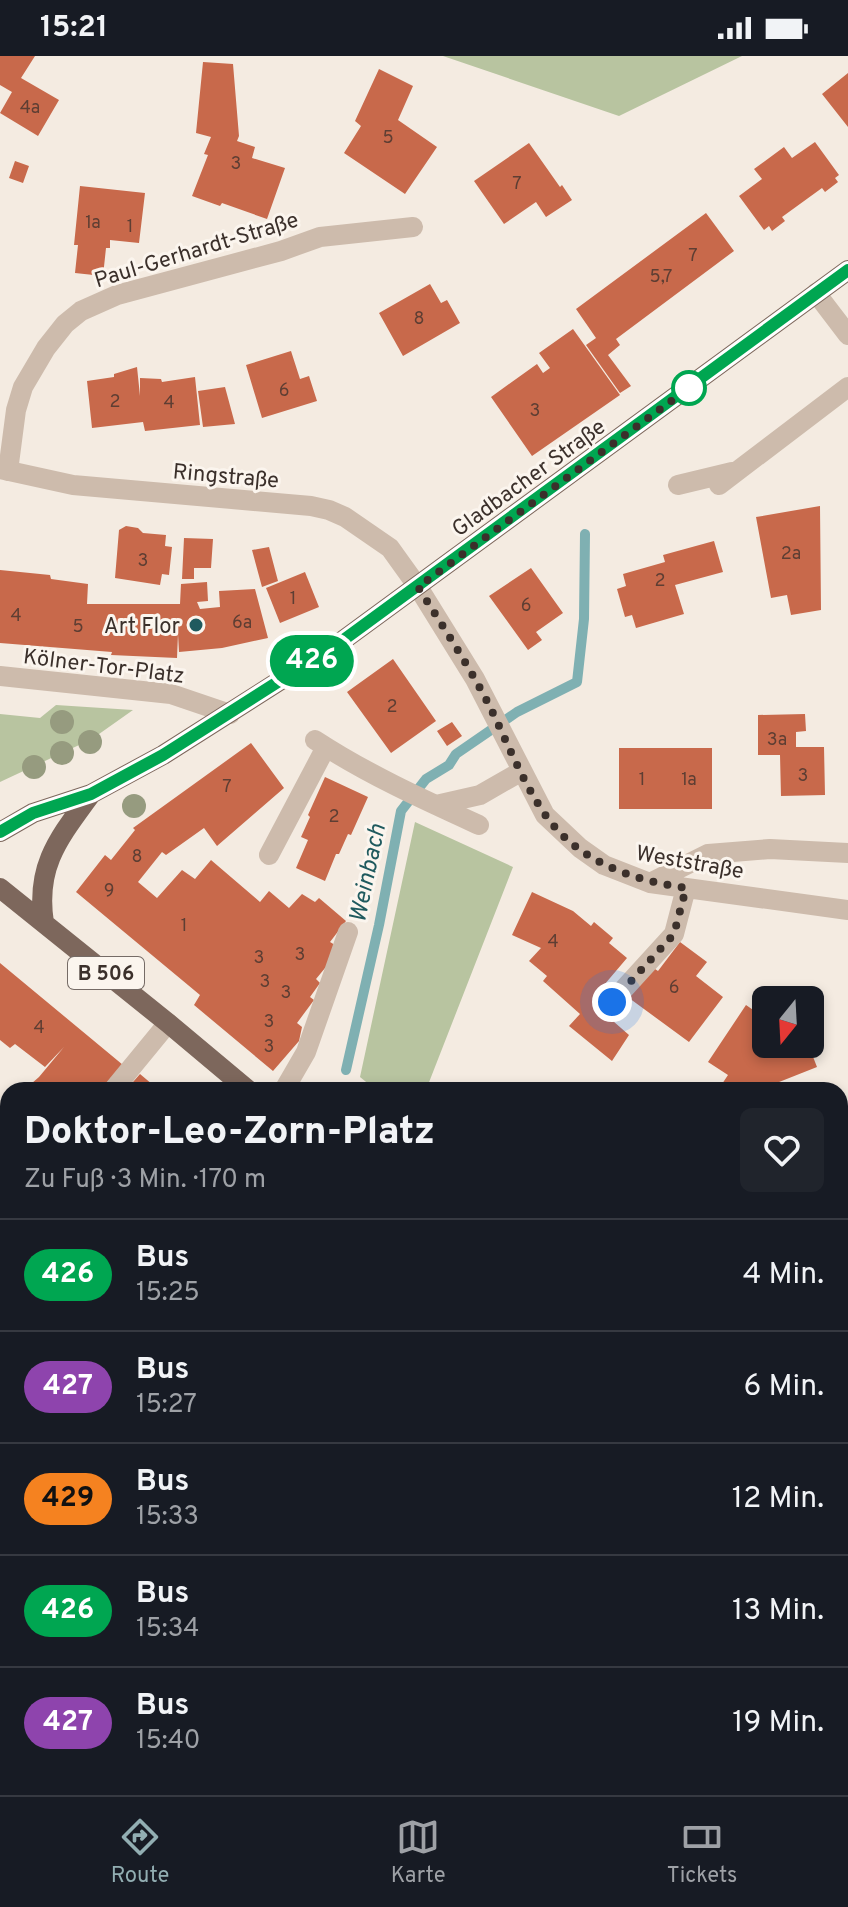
<!DOCTYPE html>
<html lang="de">
<meta charset="utf-8">
<style>
body{margin:0;font-family:Overpass,sans-serif;background:#20242c;color:#f1f3f6;height:100vh;display:flex;flex-direction:column;font-size:30px;white-space:nowrap}
*{box-sizing:border-box;margin:0}
p{font-size:26px;color:#9ea1a6}
.icon{flex:none;width:44px;height:44px;fill:none;stroke:currentColor;stroke-width:2;stroke-linecap:round;stroke-linejoin:round}
.map{position:relative;flex:1;overflow:hidden}
.sheet{position:absolute;left:0px;top:1026px;width:848px;height:714px;display:flex;flex-direction:column;background:#171b24;border-radius:24px 24px 0 0;box-shadow:0 4px 12px #0003}
.sheet>*{flex:none}
.badge{padding:0 16px;border-radius:26px;font-size:28px;line-height:52px}
.needle{width:52px;rotate:198deg}
.tools{position:absolute;left:752px;top:930px;display:grid;gap:16px}
.tools a{display:grid;place-items:center;width:72px;height:72px;border-radius:12px;background:#171b24;box-shadow:0 4px 12px #0003;font-size:40px}
.you{position:absolute;width:40px;height:40px;margin:-20px;border:6px solid #fff;border-radius:50%;background:#1a73e8;box-shadow:0 0 0 12px #1a73e833}
.map>.badge{position:absolute;translate:-50% -50%;box-shadow:0 0 0 4px #fff}
.round{display:grid;place-items:center;flex:none;width:84px;height:84px;border-radius:12px;background:#20242c}
.head{display:flex;align-items:center;justify-content:space-between;height:136px;padding:0 24px}
h1{font-size:38px;font-weight:800;line-height:60px}
ul{padding:0;list-style:none}
li{display:flex;align-items:center;gap:24px;height:112px;padding:0 24px;border-top:2px solid #363941}
li div{flex:1}
li b{display:block;font-size:30px}
li em{font-style:normal}
li .badge{min-width:88px;font-weight:700;text-align:center}
.status{display:flex;justify-content:space-between;align-items:center;height:56px;padding:0 40px;background:#171b24;direction:ltr}
.status svg{height:22px;fill:currentColor}
.menu{display:flex;justify-content:space-around;align-items:center;height:112px;border-top:2px solid #363941;background:#171b24;font-size:22px;color:#9ea1a6}
.menu a{display:grid;justify-items:center;gap:4px}
.menu .selected{color:#92aeb2}
.map>svg:first-child{display:block}
.green{fill:#b8c4a0}
.forest{fill:url(#forest-firs)}
.water{fill:url(#water-waves)}
.lines{fill:none;stroke-linecap:round;stroke-linejoin:round}
.stream{stroke:#7fb0b2;stroke-width:10}
.river{stroke:#7fb0b2;stroke-width:62}
.building{fill:#c8694b}
.minor{stroke:#cdbbac;stroke-width:20}
.major{stroke:#7d675c;stroke-width:20}
.tree{fill:#969b7f}
.line-casing{stroke:#fff;stroke-width:18}
.line{stroke:#00a651;stroke-width:12}
.walk{stroke:#3b302b;stroke-width:8;stroke-dasharray:0 14.4}
.stop-dot{fill:#fff;stroke:#00a651;stroke-width:4}
.poi-dot{fill:#1f5a5e;stroke:#fbf5ee;stroke-width:3}
.labels{text-anchor:middle;stroke-width:6;stroke-linejoin:round;paint-order:stroke}
.number-label{font-size:18px;fill:#5e3e33}
.shield{fill:#fbf5ee;stroke:#756b66;stroke-width:2}
.shield-label{font-size:20px;font-weight:bold;fill:#3b302b}
.street-label{font-size:22px;fill:#3b302b;stroke:#fbf5ee}
.poi-label{font-size:22px;fill:#3b302b;stroke:#fbf5ee;text-anchor:end}
.water-label{font-size:24px;font-style:italic;fill:#1f5a5e;stroke:#fbf5ee}
</style>
<div class="status"><b>15:21</b><svg viewBox="0 0 49 12"><path d="M0 12V9h3v3zM5 12V6h3v6zM10 12V3h3v9zM15 12V0h3v12zM26 1h20v11H26zM47 4h2v5h-2z"/></svg></div>
<div class="map">
<svg width="848" height="1739" viewBox="0 0 848 1739">
<defs>
<pattern id="forest-firs" width="22" height="20" patternUnits="userSpaceOnUse" patternTransform="scale(2)"><rect width="22" height="20" fill="#b8c4a0"/><path d="M5 1l3.5 6h-7zM16 11l3.5 6h-7z" fill="#97a083"/></pattern>
<pattern id="water-waves" width="16" height="10" patternUnits="userSpaceOnUse" patternTransform="scale(2)"><rect width="16" height="10" fill="#7fb0b2"/><path d="M0 5q4-4 8 0t8 0" fill="none" stroke="#699091"/></pattern>
</defs>
<rect width="100%" height="100%" fill="#f4ebe1"/>
<path class="green" d="M443,0H742L619,60Z
M56,649L133,654L92,683L0,726V658L40,662Z
M415,766L513,811L426,1034H376L360,1021Z"/>
<path class="forest" d="M8,1518V1621L0,1623V1521Z
M840,1605L848,1608V1739H479L462,1732H840Z
M8,1697V1732H59L56,1739H0V1698Z"/>
<path class="water" d="M8,1621V1697L0,1698V1623Z"/>
<g class="lines">
<path class="stream" d="M346,1014L379,869L401,755L426,723L449,709L456,698L517,656L577,626L584,563L585,478"/>
<path class="river" d="M582,1732L594,1739"/>
</g>
<path class="building" d="M0,0H35L21,22L59,44L38,80L0,57L12,36L0,29Z
M203,6L233,8L239,80L237,85L255,91L252,102L285,112L267,163L222,147L220,150L192,140L208,99L204,98L211,81L196,77Z
M379,13L413,30L398,64L437,91L405,138L344,97L361,70L355,65Z
M848,17V71L822,38Z
M815,86L839,119L835,122L838,126L825,136L822,132L782,161L785,165L772,175L769,170L764,174L739,140L762,123L754,113L784,91L792,102Z
M529,87L560,131L562,129L572,144L546,161L536,146L504,168L474,125Z
M15,105L29,110L23,127L9,122Z
M80,130L145,137L139,187L110,184V192H106L103,220L75,217L78,189H74Z
M706,157L734,195L616,283L620,289L608,299L631,330L620,337L586,289L596,282L576,253Z
M430,228L441,247L447,244L460,267L403,300L379,257Z
M573,273L620,339L532,400L491,341L537,308L543,317L550,312L539,297Z
M291,295L300,323L309,320L317,345L262,362L246,309Z
M137,311L140,340V322L161,323L162,326L195,321L200,369L145,375L143,366L92,372L87,325L114,321V318Z
M225,331L235,368L203,371L198,335Z
M820,450L821,554L791,559L787,539L771,542L756,461Z
M126,470L138,472L143,477L166,479L165,490L172,491L169,519L162,518L160,529L115,522L119,474Z
M184,482L213,483L211,512H194V523H182Z
M714,485L723,516L675,529L684,558L636,572L632,559L625,561L617,533L626,530L623,518L665,506L663,499Z
M269,491L278,525L262,531L252,494Z
M531,512L563,557L536,576L542,584L528,594L489,540Z
M0,514L50,519L51,523L88,528L87,548H180L181,528L207,526L208,545L197,546L200,553L220,551L219,535L255,533L268,582L222,592L179,596L178,578L177,602L111,599L112,596L0,587Z
M305,516L319,551L280,567L266,532Z
M393,603L436,665L391,697L347,636Z
M805,658L806,675L796,676V691H824L825,739L781,740L780,699H758V659Z
M452,666L462,680L447,690L437,675Z
M251,687L284,732L217,790L204,772L166,799L162,796L138,826L157,842L182,814L195,823L211,804L260,846L269,835L289,852L302,838L315,846L319,842L346,865L330,886L335,889L330,906L316,923L320,927L310,941L314,944L297,967L302,971L299,985L273,1015L194,949L200,939L76,836L105,799L111,804L135,774L133,772Z
M619,692H712V753H619Z
M325,721L368,741L351,779L348,778L339,798H336L325,825L296,812L308,784L301,781L310,761L308,759Z
M532,836L573,855L591,870L594,866L613,882L609,887L627,902L593,942L608,954L605,958L629,979L612,1005L569,970L580,958L543,925L547,920L529,905L541,892L512,879Z
M680,886L707,906L696,920L723,941L689,986L629,942L652,911L658,915Z
M0,907L123,1009L103,1034H59L53,1029L52,1034H24L39,1021L64,991L45,1011L15,988L10,992L0,984Z
M746,949L766,963V988H808L817,1011L769,1030L770,1034H718L728,1019L708,1006Z
M140,1018L159,1034H126Z
M8,1048V1095L0,1102V1055Z
M2,1336L8,1353V1500L0,1502V1337Z"/>
<g class="lines">
<path class="minor" d="M816,237L848,279
M0,413L73,429L311,450L329,454L345,461L390,492L418,531L475,623L545,759L580,792L604,809L650,827L848,854
M8,415L16,354L23,331L46,292L65,268L81,255L117,239L281,195L320,181L413,171
M678,429L732,416
M719,429L848,331
M0,620L171,638L230,658
M315,684C367,718 422,743 479,769
M436,749L480,739L522,715
M269,799L326,691
M650,827L708,798L770,793L848,797
M612,946L674,878L686,832
M113,1034L168,967
M284,1034L306,996L348,876
M0,1153L8,1146
M0,1254L8,1260
M840,1573L848,1576"/>
<path class="major" d="M0,776L33,757L91,738L163,699L342,585L848,214
M0,832L168,967L248,1034
M44,867C35,810 59,782 91,738
M105,1739L108,1732"/>
</g>
<g class="tree">
<circle cx="62" cy="666" r="12"/>
<circle cx="90" cy="686" r="12"/>
<circle cx="62" cy="697" r="12"/>
<circle cx="34" cy="711" r="12"/>
<circle cx="134" cy="750" r="12"/>
</g>
<g class="lines">
<g class="line-casing">
<path id="line" d="M0,776L33,757L91,738L163,699L342,585L848,214"/>
</g>
<use href="#line" class="line"/>
<path class="walk" d="M612,946L674,878L686,832C632,824 576,805 544,757C521,723 506,683 488,647C467,607 442,569 418,531L689,332"/>
</g>
<circle class="stop-dot" cx="689" cy="332" r="16"/>
<circle class="poi-dot" cx="196" cy="569" r="8"/>
<g class="labels">
<g class="number-label">
<text x="30" y="57">4a</text>
<text x="388" y="87">5</text>
<text x="236" y="113">3</text>
<text x="517" y="133">7</text>
<text x="93" y="172">1a</text>
<text x="130" y="176">1</text>
<text x="693" y="205">7</text>
<text x="661" y="226">5,7</text>
<text x="419" y="268">8</text>
<text x="284" y="340">6</text>
<text x="115" y="351">2</text>
<text x="169" y="352">4</text>
<text x="535" y="360">3</text>
<text x="791" y="503">2a</text>
<text x="143" y="510">3</text>
<text x="660" y="530">2</text>
<text x="293" y="548">1</text>
<text x="526" y="555">6</text>
<text x="16" y="565">4</text>
<text x="242" y="572">6a</text>
<text x="78" y="576">5</text>
<text x="392" y="656">2</text>
<text x="777" y="689">3a</text>
<text x="803" y="725">3</text>
<text x="642" y="729">1</text>
<text x="689" y="729">1a</text>
<text x="227" y="736">7</text>
<text x="334" y="766">2</text>
<text x="137" y="806">8</text>
<text x="109" y="840">9</text>
<text x="184" y="875">1</text>
<text x="553" y="891">4</text>
<text x="300" y="904">3</text>
<text x="259" y="907">3</text>
<text x="265" y="931">3</text>
<text x="674" y="937">6</text>
<text x="286" y="942">3</text>
<text x="269" y="971">3</text>
<text x="39" y="977">4</text>
<text x="269" y="996">3</text>
</g>
<rect class="shield" x="68" y="901" width="76" height="32" rx="6"/>
<g class="shield-label">
<text x="106" y="924">B 506</text>
</g>
<g class="street-label">
<text transform="translate(196 193) rotate(-17)" y="8">Paul-Gerhardt-Straße</text>
<text transform="translate(226 419) rotate(5)" y="8">Ringstraße</text>
<text transform="translate(528 421) rotate(-36)" y="8">Gladbacher Straße</text>
<text transform="translate(104 609) rotate(7)" y="8">Kölner-Tor-Platz</text>
<text transform="translate(690 805) rotate(10)" y="8">Weststraße</text>
</g>
<g class="poi-label">
<text x="180" y="577">Art Flor</text>
</g>
<g class="water-label">
<text transform="translate(367 817) rotate(-78)" y="8">Weinbach</text>
</g>
</g>
</svg>
<div class="tools">
<a><svg class="needle" viewBox="-14 -14 28 28"><path d="M0-13l5 13h-10z" fill="#e53935"/><path d="M0 13l5-13h-10z" fill="#9ea1a6"/></svg></a>
</div>
<div class="you" style="left:612px;top:946px"></div>
<b class="badge" style="left:312px;top:605px;background:#00a651;color:#fff">426</b>
<section class="sheet">
<div class="head"><div><h1>Doktor-Leo-Zorn-Platz</h1><p>Zu Fuß · 3 Min. · 170 m</p></div><a class="round"><svg class="icon" aria-label="heart" viewBox="0 0 24 24"><path d="M12 20l-8-8c-3-5 5-10 8-4 3-6 11-1 8 4z"/></svg></a></div>
<ul>
<li><span class="badge" style="background:#00a651;color:#fff">426</span><div><b>Bus</b><p>15:25</p></div><em>4 Min.</em></li>
<li><span class="badge" style="background:#8e44ad;color:#fff">427</span><div><b>Bus</b><p>15:27</p></div><em>6 Min.</em></li>
<li><span class="badge" style="background:#f58220;color:#111">429</span><div><b>Bus</b><p>15:33</p></div><em>12 Min.</em></li>
<li><span class="badge" style="background:#00a651;color:#fff">426</span><div><b>Bus</b><p>15:34</p></div><em>13 Min.</em></li>
<li><span class="badge" style="background:#8e44ad;color:#fff">427</span><div><b>Bus</b><p>15:40</p></div><em>19 Min.</em></li>
</ul>
</section>
</div>
<nav class="menu">
<a class="selected"><svg class="icon" aria-label="directions" viewBox="0 0 24 24"><path d="M12 3l9 9-9 9-9-9zM9 14v-3h6M13 9l2 2-2 2"/></svg>Route</a>
<a><svg class="icon" aria-label="map" viewBox="0 0 24 24"><path d="M3 6l6-2 6 2 6-2v14l-6 2-6-2-6 2zM9 4v14M15 6v14"/></svg>Karte</a>
<a><svg class="icon" aria-label="tickets" viewBox="0 0 24 24"><path d="M3 7h18v10H3zM15 7v10"/></svg>Tickets</a>
</nav>
